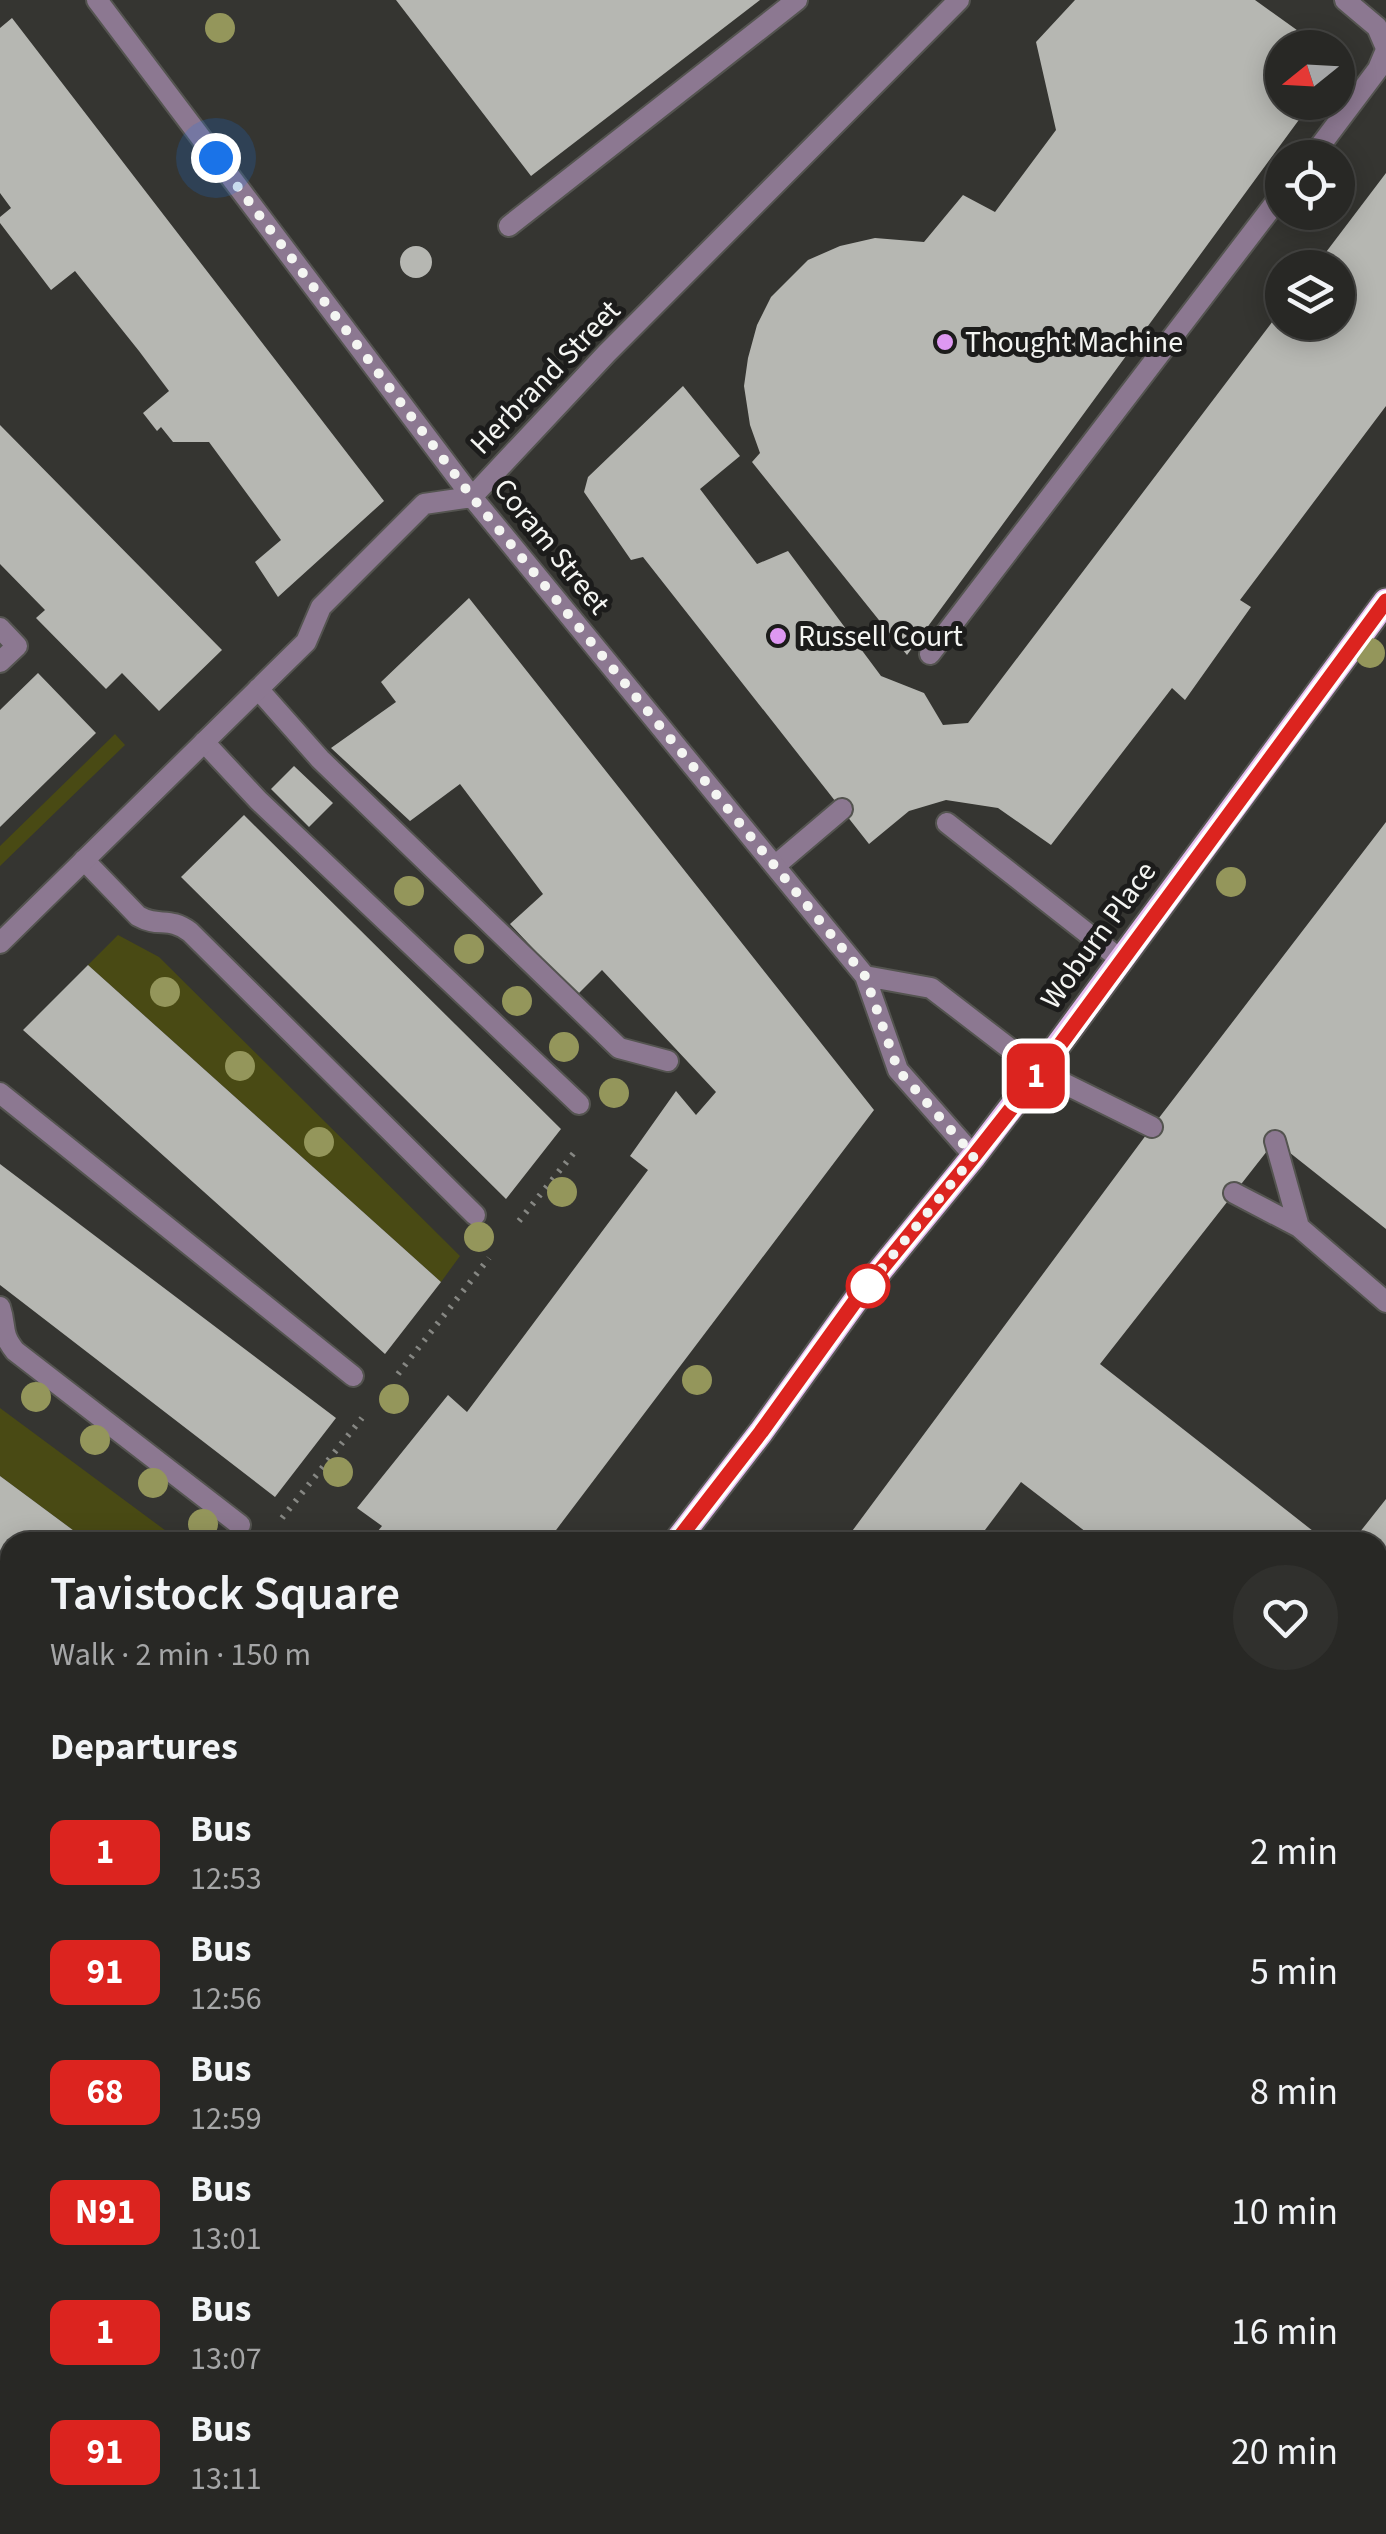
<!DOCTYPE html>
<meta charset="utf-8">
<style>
body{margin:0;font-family:"Source Sans 3",sans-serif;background:#30302d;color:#f1f3f6;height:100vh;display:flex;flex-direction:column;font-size:38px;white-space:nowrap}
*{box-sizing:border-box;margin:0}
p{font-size:32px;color:#a5a6a7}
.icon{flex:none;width:55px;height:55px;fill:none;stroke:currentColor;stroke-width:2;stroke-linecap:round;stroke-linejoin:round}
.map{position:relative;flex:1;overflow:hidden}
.details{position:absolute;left:0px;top:1532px;width:1388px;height:1002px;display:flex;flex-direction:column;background:#282825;border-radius:30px 30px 0 0;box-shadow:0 5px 25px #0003,0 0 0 2px #444442}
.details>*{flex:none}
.badge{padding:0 20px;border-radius:15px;font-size:35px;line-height:65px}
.needle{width:65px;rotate:252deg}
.controls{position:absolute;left:1265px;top:30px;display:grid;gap:20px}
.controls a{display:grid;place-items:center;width:90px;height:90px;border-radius:50%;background:#282825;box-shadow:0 5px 25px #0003,0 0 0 2px #444442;font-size:50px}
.you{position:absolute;width:50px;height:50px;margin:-25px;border:8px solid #fff;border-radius:50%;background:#1a73e8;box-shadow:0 0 0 15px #1a73e833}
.map>.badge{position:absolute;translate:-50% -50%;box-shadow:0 0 0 5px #fff}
h2{padding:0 50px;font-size:38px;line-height:90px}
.round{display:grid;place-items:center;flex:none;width:105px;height:105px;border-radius:52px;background:#30302d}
.overview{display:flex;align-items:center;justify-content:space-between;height:170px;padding:0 50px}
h1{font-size:48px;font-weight:600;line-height:75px}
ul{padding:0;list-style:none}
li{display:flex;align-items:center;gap:30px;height:120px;padding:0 50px}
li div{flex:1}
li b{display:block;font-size:38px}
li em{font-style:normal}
li .badge{min-width:110px;font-weight:700;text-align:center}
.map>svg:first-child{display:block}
.green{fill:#494a14}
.building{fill:#b6b7b2}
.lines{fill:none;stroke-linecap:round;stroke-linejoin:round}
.service-casing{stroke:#545450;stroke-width:24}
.minor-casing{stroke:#545450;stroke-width:24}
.tertiary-casing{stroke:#545450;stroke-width:24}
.primary-casing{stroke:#545450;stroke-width:29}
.path{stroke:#868783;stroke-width:6;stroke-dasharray:2.5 8;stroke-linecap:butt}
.service{stroke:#8c7891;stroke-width:20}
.minor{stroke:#8c7891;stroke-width:20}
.tertiary{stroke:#8c7891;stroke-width:20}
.primary{stroke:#e2baee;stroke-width:25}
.tree{fill:#94965b}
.line-casing{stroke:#fff;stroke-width:22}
.line{stroke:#dc241f;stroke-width:15}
.walk{stroke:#f4f5f2;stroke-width:10;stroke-dasharray:0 18}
.poi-dot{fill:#de98f2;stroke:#1c1c1b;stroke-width:4}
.stop-dot{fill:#fff;stroke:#dc241f;stroke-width:5}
.labels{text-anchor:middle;stroke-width:10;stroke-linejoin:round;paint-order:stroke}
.poi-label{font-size:30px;fill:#f4f5f2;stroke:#1c1c1b;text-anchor:start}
.street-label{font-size:30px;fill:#f4f5f2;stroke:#1c1c1b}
</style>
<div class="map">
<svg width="1386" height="2534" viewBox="0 0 1386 2534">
<rect width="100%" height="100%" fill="#353531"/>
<path class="green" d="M115,734L125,745L0,866V846Z
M118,935L159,957L460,1256L441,1282L88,965Z
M0,1408L181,1542H89L0,1476Z
M10,2506V2525H806L815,2534H0V2519Z"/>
<path class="building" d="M396,0H760L531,176Z
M1075,0H1255L1322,48H1282V102H1312L907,655L752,462L760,453L750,425L744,386L748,358L757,325L771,297L808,260L840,246L875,238L924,242L963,195L995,212L1056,130L1036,42Z
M12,18L384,501L278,597L255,562L281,540L209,442H173L161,427L157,431L143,413L169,391L139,351L75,271L51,290L0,223V217L11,208L0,193V28Z
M1386,173V406L1240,600L1251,607L1185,700L1172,688L1051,845L998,808L946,800L909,811L869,844L643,557L631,560L584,492L588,477L683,386L740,456L700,489L757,564L788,551L881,676L924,693L943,725L968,723L1282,309V322H1338V268H1314Z
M400 262a16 16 0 1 1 32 0a16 16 0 1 1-32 0Z
M0,425L222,650L159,711L122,673L106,689L36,618L45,610L0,564Z
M469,598L874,1110L547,1542H369L382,1526L357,1508L448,1395L467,1412L648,1170L630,1156L676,1091L696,1115L716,1092L602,970L577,995L510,924L543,894L460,784L410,821L331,748L396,702L381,682Z
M38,673L96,733L0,827V710Z
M294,766L333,803L309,827L271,789Z
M244,815L561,1129L506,1199L181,877Z
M1386,822V1229L1275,1141L1100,1364L1327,1542H1099L1021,1482L976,1542H844L1152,1127Z
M88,965L441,1282L385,1354L23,1030Z
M0,1164L336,1418L275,1497L0,1285Z
M0,1476L89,1542H10V1671L0,1663Z
M1386,1499V1860L1378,1871V1542H1352Z
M0,1899L10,1907V2238L0,2251Z
M1386,2209V2534H1132L1139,2525H1378V2220Z"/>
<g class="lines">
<g class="service-casing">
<path id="service" d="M1345,0L1377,27L1386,48
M1311,158L1378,69L1386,50
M509,226L797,0
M930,654L1282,194
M258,689L320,759L619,1048L668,1061
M204,742L258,800L579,1104
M947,823L1120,959
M84,860L138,916C159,928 169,916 190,932L475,1215
M776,865L842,809
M1039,1071L1152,1127
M1275,1141L1299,1227
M1234,1193L1299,1227L1386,1302
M0,1832L10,1819"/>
</g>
<g class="minor-casing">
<path id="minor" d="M97,0L472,497L865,976L898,1070L974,1156
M0,628L17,646L0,662
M0,943L306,642L321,607L424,504L472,497L607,353L959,0
M865,976L931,988L1039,1071
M0,1093L353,1376
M0,1307C7,1328 0,1332 15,1351L240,1525
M1378,1984L1386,1973
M949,2534L956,2525"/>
</g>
<g class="tertiary-casing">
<path id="tertiary" d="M0,1768L10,1775
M969,2525L981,2534"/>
</g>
<g class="primary-casing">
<path id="primary" d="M676,1542L761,1432L856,1300L974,1156L1039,1071L1386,601
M0,2394L10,2381"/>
</g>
<path class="path" d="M519,1221L577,1149
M398,1374L489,1258
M282,1518L362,1418
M729,2525L737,2534
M1031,2525L1045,2534
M58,2534L64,2525
M440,2534L447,2525
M1155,2534L1161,2525"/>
<use href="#service" class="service"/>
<use href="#minor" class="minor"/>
<use href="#tertiary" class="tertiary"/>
<use href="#primary" class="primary"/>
</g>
<g class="tree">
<circle cx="220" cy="28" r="15"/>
<circle cx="1370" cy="653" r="15"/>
<circle cx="1231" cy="882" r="15"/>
<circle cx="409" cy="891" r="15"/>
<circle cx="469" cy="949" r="15"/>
<circle cx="165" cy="992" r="15"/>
<circle cx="517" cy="1001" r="15"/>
<circle cx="564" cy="1047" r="15"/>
<circle cx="240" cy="1066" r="15"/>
<circle cx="614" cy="1093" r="15"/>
<circle cx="319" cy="1142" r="15"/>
<circle cx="562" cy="1192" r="15"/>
<circle cx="479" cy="1237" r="15"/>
<circle cx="697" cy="1380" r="15"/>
<circle cx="36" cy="1397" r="15"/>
<circle cx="394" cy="1399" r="15"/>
<circle cx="95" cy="1440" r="15"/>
<circle cx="338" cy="1472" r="15"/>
<circle cx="153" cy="1483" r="15"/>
<circle cx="203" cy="1524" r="15"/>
</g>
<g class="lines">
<g class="line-casing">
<path id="line" d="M676,1542L761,1432L856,1300L974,1156L1040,1072L1386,601"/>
</g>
<use href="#line" class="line"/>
<path class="walk" d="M216,158L472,497L865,976L898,1070L974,1156L856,1300L868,1286"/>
</g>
<g class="poi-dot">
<circle cx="945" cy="342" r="10"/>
<circle cx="778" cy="636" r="10"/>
</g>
<circle class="stop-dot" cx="868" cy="1286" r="20"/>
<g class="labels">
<g class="poi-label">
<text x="965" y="352">Thought Machine</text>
<text x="798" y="646">Russell Court</text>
</g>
<g class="street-label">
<text transform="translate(545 377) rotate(-46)" y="10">Herbrand Street</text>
<text transform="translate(552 546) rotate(51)" y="10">Coram Street</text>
<text transform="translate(1098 935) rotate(-54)" y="10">Woburn Place</text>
</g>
</g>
</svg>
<div class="controls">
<a><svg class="needle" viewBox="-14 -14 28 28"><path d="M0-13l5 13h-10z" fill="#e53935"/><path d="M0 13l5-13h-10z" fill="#a5a6a7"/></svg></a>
<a><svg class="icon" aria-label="locate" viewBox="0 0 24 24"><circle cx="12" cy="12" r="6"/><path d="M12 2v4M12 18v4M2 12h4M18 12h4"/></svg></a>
<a><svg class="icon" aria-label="layers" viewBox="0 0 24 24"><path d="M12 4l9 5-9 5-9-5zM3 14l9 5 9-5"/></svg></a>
</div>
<div class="you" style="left:216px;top:158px"></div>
<b class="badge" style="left:1036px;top:1076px;background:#dc241f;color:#fff">1</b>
<section class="details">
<div class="overview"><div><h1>Tavistock Square</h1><p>Walk · 2 min · 150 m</p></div><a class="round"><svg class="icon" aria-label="heart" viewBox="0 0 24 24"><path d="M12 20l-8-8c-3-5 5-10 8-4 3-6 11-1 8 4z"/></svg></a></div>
<h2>Departures</h2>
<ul>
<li><span class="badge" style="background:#dc241f;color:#fff">1</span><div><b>Bus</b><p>12:53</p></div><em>2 min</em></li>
<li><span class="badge" style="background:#dc241f;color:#fff">91</span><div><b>Bus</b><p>12:56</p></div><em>5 min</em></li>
<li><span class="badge" style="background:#dc241f;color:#fff">68</span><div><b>Bus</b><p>12:59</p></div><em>8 min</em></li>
<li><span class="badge" style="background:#dc241f;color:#fff">N91</span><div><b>Bus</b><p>13:01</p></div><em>10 min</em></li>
<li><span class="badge" style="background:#dc241f;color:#fff">1</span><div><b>Bus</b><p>13:07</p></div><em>16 min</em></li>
<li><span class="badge" style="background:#dc241f;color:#fff">91</span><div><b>Bus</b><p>13:11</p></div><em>20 min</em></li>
</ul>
</section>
</div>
